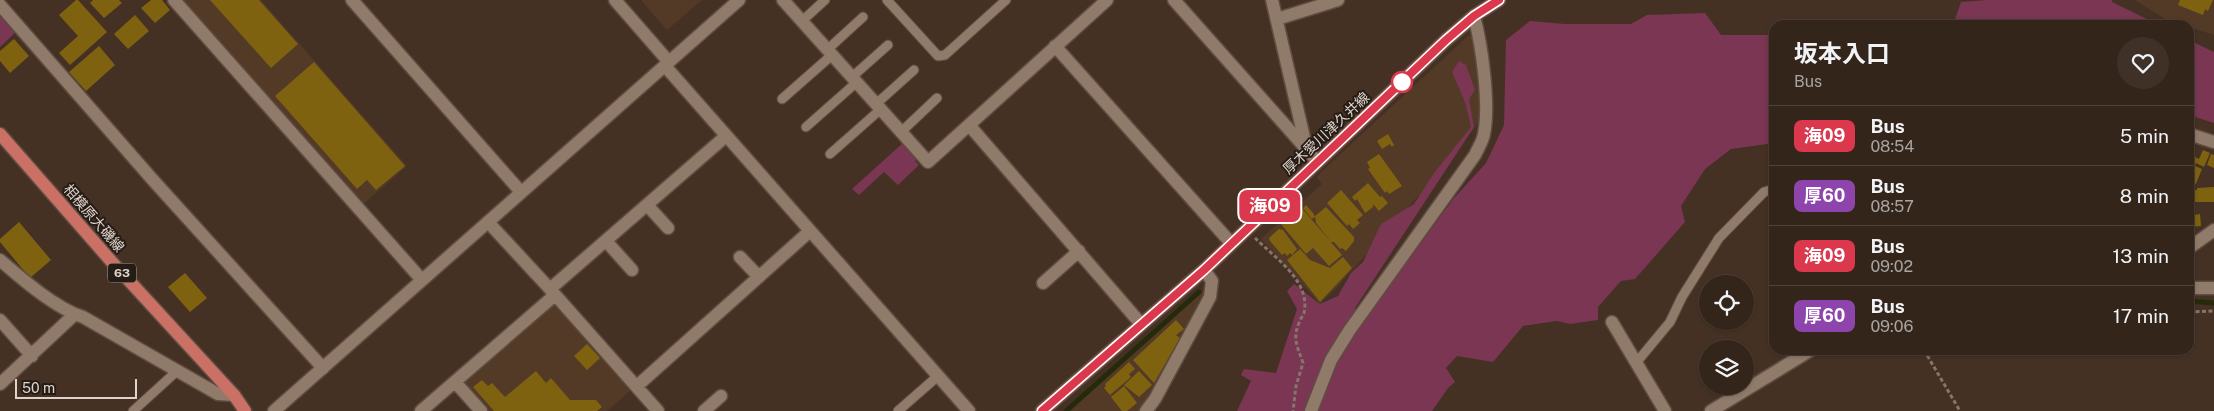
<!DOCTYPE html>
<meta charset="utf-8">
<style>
body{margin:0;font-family:"Public Sans","Noto Sans JP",sans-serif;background:#3f3128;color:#f1f3f6;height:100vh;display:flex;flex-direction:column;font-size:19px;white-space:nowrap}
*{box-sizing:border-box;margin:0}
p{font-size:16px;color:#a9a5a3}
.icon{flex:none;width:28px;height:28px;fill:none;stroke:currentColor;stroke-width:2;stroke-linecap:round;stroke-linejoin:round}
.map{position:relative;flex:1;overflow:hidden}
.sheet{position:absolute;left:1769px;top:20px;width:425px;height:335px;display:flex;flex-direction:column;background:#34251b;border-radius:15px;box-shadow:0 1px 4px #0004,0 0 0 1px #4e423a}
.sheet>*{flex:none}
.badge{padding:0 10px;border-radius:8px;font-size:18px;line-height:32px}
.tools{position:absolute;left:1699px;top:275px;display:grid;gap:10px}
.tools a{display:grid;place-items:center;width:55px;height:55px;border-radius:50%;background:#34251b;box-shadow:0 1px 4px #0004,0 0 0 1px #4e423a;font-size:25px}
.scale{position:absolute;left:15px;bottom:12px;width:122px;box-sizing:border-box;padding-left:5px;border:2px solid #e0d3cb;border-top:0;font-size:14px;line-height:18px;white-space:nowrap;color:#e0d3cb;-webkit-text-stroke:4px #241c15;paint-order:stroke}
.map>.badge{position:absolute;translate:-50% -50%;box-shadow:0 0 0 2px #fff}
.round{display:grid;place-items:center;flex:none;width:52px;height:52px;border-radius:26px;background:#3f3128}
.head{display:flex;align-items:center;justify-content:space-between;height:85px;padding:0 25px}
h1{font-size:24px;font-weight:700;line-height:38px}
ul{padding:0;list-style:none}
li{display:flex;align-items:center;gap:15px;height:60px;padding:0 25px;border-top:1px solid #4e423a}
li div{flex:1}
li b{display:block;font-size:19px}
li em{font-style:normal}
li .badge{min-width:55px;font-weight:700;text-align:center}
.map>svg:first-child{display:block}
.built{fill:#533a27}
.green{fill:#7a3653}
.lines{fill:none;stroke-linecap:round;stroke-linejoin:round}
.stream{stroke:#252a0b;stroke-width:5}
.building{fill:#7f6210}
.service-casing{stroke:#5e4d41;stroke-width:11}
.minor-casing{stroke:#5e4d41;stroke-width:15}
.tertiary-casing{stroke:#5e4d41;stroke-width:15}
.primary-casing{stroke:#5e4d41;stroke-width:15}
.path{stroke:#86756a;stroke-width:3;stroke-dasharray:4 2.5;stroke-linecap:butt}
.service{stroke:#907a6a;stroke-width:9}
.minor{stroke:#907a6a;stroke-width:12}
.tertiary{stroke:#907a6a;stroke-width:12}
.primary{stroke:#cb7065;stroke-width:12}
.line-casing{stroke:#fff;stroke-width:11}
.line{stroke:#db374d;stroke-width:8}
.stop-dot{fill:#fff;stroke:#db374d;stroke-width:2.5}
.labels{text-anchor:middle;stroke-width:4;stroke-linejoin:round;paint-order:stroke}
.shield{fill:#241c15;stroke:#a89c94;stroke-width:1}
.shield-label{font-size:12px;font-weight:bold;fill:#e0d3cb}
.street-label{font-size:14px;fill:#e0d3cb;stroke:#241c15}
</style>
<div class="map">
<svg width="2214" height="411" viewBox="0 0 2214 411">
<rect width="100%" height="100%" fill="#453124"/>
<path class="built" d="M179,0H261L407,166L361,206Z
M641,0H702L667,30Z
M2135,0H2214V35L2189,27V25L2167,20Z
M1468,36L1472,37L1474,42L1481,119L1444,167L1338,286L1320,304L1261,239L1322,184L1317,178L1320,173Z
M1205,289L1207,291L1175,357L1140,411H1070Z
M550,302L556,303L632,389L607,411H486L459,382Z"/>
<path class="green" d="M1987,0H2112V2L2159,25H1953L1961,2Z
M1705,13L1721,35H1774V143L1731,149L1705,169L1681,206L1685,222L1635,279L1621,281L1598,307V320L1570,324L1557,321L1523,326L1493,362L1457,356L1446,368L1455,382L1448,388L1432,411H1237L1251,381L1241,375L1244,369L1276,373L1297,309L1287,291L1294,284L1320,304L1338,296L1351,273L1363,262L1381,224L1414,204L1434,173L1471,127L1465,102L1452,72L1459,61L1466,65L1475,90L1469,99L1474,127L1355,308L1365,318L1454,198L1486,163L1504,125L1506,40L1530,21L1565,24H1631L1647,15Z
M0,14L18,30L0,47Z
M2189,40L2214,52V123L2189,115Z
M904,142L918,158L915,161L919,165L898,185L884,172L859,195L852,189Z"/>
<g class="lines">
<path class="stream" d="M2189,301L2214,303
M1066,411L1199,292"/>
</g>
<path class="building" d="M76,0H78L107,32L70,65L59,53L78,36L59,15Z
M93,0H119L122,3L104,18L90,3Z
M151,0H162L170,10L155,23L141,8Z
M210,0H259L298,44L271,68Z
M2180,0H2213L2208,11L2205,9L2203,15L2178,5Z
M135,15L149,31L128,49L114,34Z
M14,39L29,56L10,73L0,61V51Z
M99,46L115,65L86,91L69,72Z
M314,62L405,166L376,190L367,180L357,189L275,96Z
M1388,134L1394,145L1392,147L1390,144L1382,149L1377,141Z
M2203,150L2210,153L2204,167L2196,163L2195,166L2202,169L2196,184L2189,180V154L2199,159Z
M1379,154L1402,186L1389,194L1387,191L1385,193L1368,169L1370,168L1367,162Z
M2211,154L2214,155V168L2207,165Z
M1368,183L1380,197L1382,196L1388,203L1379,211L1373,204V207L1365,213L1357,199L1355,201L1352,197Z
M2214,187V202H2192V190H2197V188Z
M1341,190L1363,215L1357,220L1360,223L1353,229L1349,224L1347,226L1327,203Z
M1306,205L1313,213L1315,217L1312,219L1303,208Z
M1301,207L1342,255L1329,266L1313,248L1306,254L1281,224Z
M1326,207L1354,237V241L1346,251L1342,248L1340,249L1334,242H1331L1316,223L1315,216Z
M2200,214L2201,226L2189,227V216Z
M19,222L51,260L30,278L0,242V239Z
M1279,229L1283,230L1297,249L1292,255L1290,253L1287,256L1285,253L1282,255L1270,241L1269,238Z
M1300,249L1310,260L1330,268L1343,257L1352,268L1320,302L1287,260Z
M185,273L207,298L190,312L168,287Z
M1176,320L1184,329L1176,335L1180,338L1154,383L1133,360Z
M587,344L600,358L587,370L574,356Z
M1129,362L1135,369L1129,374L1131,377L1110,395L1104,388L1106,386L1105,384Z
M536,371L546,383L551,378L570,400H596L602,407L597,411H494L473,387L482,380L488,386L492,383L505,397Z
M1139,371L1152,385L1139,397L1124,385Z
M1124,386L1137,403L1127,411H1122L1111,397Z"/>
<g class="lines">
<g class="service-casing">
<path id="service" d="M887,0L938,56L945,55L1006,0
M802,21L825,0
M828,49L863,17
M852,77L888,45
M782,99L832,55
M876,104L914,70
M806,127L857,82
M901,132L937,98
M830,154L881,109
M1636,363L1670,322L1682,297L1719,238L1764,192L1774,189
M133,411L177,371
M898,411L938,376"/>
</g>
<g class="minor-casing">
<path id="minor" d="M174,0L422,280
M352,0L521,192
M783,0L928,162L1107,0
M1174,0L1317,161
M1272,0L1306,146
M0,5L152,179L323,368
M1277,19L1338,0
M1055,46L1231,243
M665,66L969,411
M969,125L1141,324
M2189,134L2214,142
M647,205L668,228
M488,222L550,289L658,411
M606,241L632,270
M2189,248L2214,230
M740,257L759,277
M0,260C22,279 55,308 83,317L218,394L234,395
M1043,283L1079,251
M2189,288H2214
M550,289L726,136
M0,320L32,356
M1612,322L1665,411
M455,382L481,411
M0,384L75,314
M637,386L810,231
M421,411L555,295
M704,411L721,396
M1146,411L1155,399L1210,297L1212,281L1204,270
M1311,411L1331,360L1349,331L1475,155C1478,148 1483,141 1484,134C1490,104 1482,46 1474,16
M1711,411L1811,350"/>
</g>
<g class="tertiary-casing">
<path id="tertiary" d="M615,0L669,62
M274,411L739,0"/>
</g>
<g class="primary-casing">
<path id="primary" d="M0,134L111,261L234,395L245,411
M1042,411L1204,270L1446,40L1474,16L1499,0"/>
</g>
<path class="path" d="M1255,238C1275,258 1311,281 1304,313C1303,316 1300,319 1299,323C1292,339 1298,348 1303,363L1296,386L1293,411
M2189,312L2214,311
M1924,350L1960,411"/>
<use href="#service" class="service"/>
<use href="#minor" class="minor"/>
<use href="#tertiary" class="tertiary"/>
<use href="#primary" class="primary"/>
</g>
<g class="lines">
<g class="line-casing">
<path id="line" d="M1042,411L1204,270L1446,40L1474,16L1499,0"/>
</g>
<use href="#line" class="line"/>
</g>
<circle class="stop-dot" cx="1402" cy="82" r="10"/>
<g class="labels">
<rect class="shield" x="108" y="263.5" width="28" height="19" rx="4"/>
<g class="shield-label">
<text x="122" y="277">63</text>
</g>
<g class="street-label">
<text transform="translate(1326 133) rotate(-43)" y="5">厚木愛川津久井線</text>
<text transform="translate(94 218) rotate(49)" y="5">相模原大磯線</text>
</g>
</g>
</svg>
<div class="tools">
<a><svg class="icon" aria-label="locate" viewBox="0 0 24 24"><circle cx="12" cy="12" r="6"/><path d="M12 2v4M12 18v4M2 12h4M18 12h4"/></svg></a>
<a><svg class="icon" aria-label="layers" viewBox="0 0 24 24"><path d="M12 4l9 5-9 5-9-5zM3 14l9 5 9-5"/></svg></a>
</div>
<div class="scale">50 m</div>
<b class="badge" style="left:1270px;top:206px;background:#db374d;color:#fff">海09</b>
<section class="sheet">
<div class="head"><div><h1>坂本入口</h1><p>Bus</p></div><a class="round"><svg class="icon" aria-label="heart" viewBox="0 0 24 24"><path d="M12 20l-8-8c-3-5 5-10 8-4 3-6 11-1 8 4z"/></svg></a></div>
<ul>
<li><span class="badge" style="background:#db374d;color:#fff">海09</span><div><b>Bus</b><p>08:54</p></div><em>5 min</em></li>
<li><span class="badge" style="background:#8e44ad;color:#fff">厚60</span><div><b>Bus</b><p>08:57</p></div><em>8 min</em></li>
<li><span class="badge" style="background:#db374d;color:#fff">海09</span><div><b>Bus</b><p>09:02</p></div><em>13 min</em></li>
<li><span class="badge" style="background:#8e44ad;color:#fff">厚60</span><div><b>Bus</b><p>09:06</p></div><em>17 min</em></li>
</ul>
</section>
</div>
